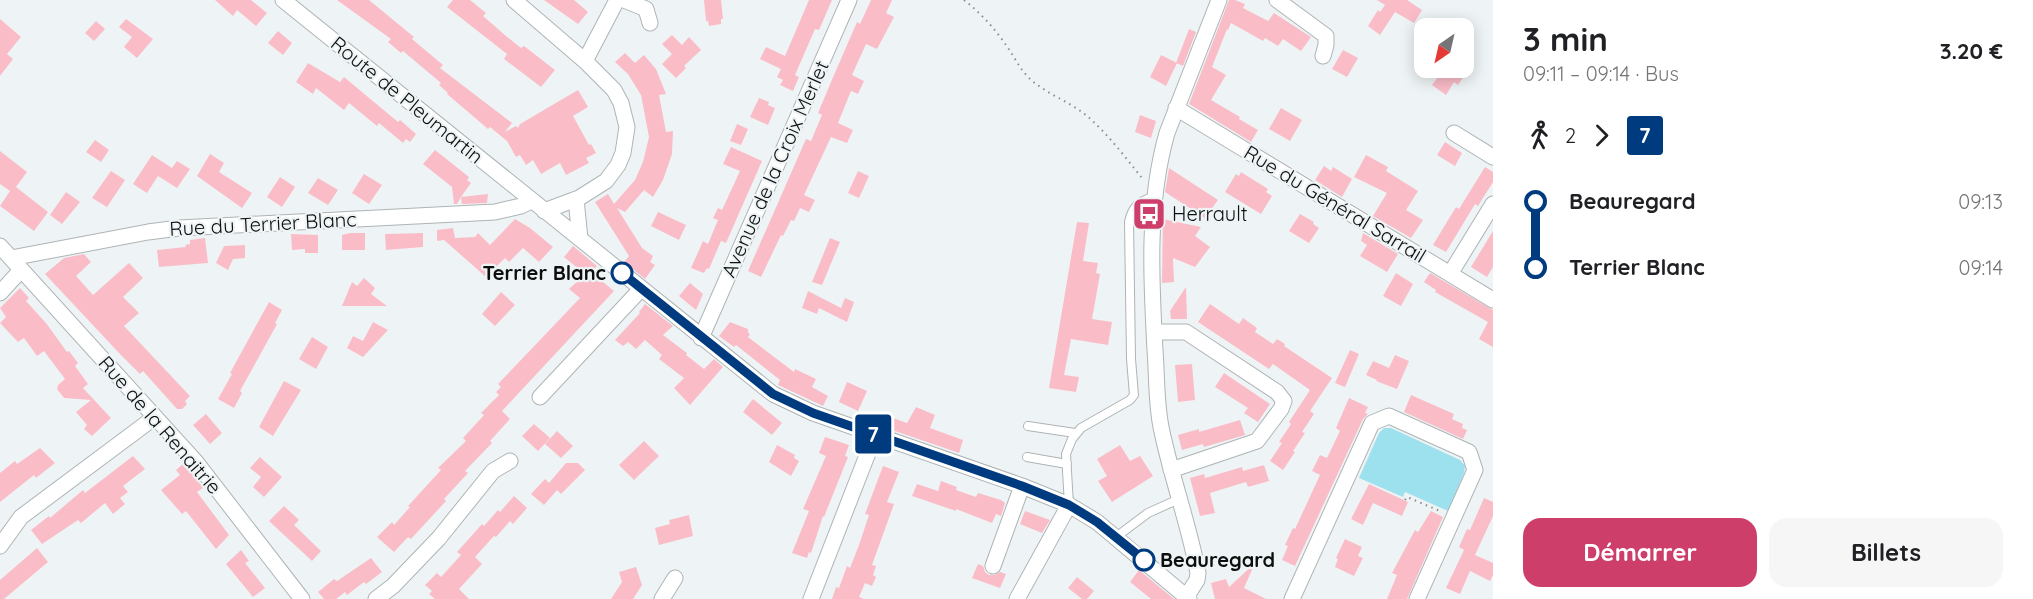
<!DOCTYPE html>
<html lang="fr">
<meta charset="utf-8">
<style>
body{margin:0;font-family:Quicksand,sans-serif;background:#f6f6f6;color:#202124;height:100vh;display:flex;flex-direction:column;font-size:22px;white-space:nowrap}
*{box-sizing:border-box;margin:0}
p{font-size:20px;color:#757577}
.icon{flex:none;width:33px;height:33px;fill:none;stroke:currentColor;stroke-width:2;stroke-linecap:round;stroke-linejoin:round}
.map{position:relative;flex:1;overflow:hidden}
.drawer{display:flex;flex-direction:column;background:#fff;width:540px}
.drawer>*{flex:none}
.badge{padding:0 12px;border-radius:4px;font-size:21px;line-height:39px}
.needle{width:39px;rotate:214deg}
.fabs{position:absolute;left:1414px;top:18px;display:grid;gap:12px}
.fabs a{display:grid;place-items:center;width:60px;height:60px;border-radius:12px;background:#fff;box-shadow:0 3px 15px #0003;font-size:30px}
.map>.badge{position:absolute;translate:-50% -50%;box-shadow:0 0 0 3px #fff}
.legs{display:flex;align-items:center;gap:9px;height:66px;padding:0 30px;font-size:20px}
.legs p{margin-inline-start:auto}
.overview{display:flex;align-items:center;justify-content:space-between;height:102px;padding:0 30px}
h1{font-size:33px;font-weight:700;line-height:45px}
.primary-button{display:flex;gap:12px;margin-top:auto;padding:12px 30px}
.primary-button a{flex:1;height:69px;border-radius:18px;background:#cd3f6a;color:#fff;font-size:24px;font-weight:700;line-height:69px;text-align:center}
.primary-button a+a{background:#f6f6f6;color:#202124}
ul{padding:0 30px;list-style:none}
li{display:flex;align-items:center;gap:21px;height:66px;font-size:22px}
li i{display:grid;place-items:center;width:9px;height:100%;margin:0 8px;background:currentColor}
li i::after{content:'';width:15px;height:15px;margin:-8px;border:4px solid;border-radius:50%;background:#fff}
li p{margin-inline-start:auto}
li:first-child i{background:linear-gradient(#0000 50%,currentColor 0)}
li:last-child i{background:linear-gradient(currentColor 50%,#0000 0)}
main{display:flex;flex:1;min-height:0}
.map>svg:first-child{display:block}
.green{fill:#9de1ee}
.building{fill:#fabdc8}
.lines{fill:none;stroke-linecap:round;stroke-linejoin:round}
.lane-casing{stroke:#aeb4b5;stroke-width:10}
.street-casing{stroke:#aeb4b5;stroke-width:17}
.path{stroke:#888c8c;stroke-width:2;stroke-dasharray:1.5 4.5;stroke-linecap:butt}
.lane{stroke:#fff;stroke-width:8}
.street{stroke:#fff;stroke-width:15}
.line-1-casing{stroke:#fff;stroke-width:14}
.line-1{stroke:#003b80;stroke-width:9}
.stop-1-dot{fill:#fff;stroke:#003b80;stroke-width:3}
.labels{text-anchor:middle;stroke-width:4.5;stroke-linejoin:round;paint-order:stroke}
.street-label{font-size:20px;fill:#0d0f0f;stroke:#eef4f5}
.poi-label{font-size:20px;fill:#0d0f0f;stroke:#eef4f5;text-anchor:start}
.stop-label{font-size:20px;font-weight:bold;fill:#0d0f0f;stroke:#eef4f5;text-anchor:end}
</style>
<main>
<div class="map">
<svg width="1493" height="599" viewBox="0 0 1493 599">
<rect width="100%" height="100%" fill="#eef4f5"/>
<path class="green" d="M1384,428H1391L1460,460L1465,466L1464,473L1448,511L1405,492L1403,497L1359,478L1379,433Z"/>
<path class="building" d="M215,0H251L267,13L256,26L237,10L233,16Z
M337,0H369L414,37L412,39L443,65L440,68L512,123L505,132L516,126L518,128L520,124L578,90L588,107L573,116L589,145L591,144L596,153L586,158L589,163L566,175L560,163L541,174L533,160L526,165L520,155L516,157L507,141L490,127L488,129L447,94L448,93L439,85L441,83L403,51L401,53L388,42L391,39Z
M453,0H470L486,13L483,16L506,36L521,48L524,46L555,70L541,87L504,59L507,54L447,7Z
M544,0H574L588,12L578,24Z
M704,0H721L723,19H721V24L709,26L708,21H706Z
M809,0H832L819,30L815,29L795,75L799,77L793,91L780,85L783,80L777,77L781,69L760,59L766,47L785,56Z
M871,0H892L886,13L894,17L877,49L866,44L852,75L864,81L858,94L851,91L838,123L853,130L847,143L831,137L804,195L815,200L809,212L800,208L794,221L791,220L783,236L781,235L761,277L748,271L806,139L811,141L822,115L818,113L834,75L857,22L860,24Z
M1229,0H1235L1245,4L1243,8L1268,21L1274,13L1311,37L1301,51L1283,39L1278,46L1265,38L1263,41L1231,23L1228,30L1227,29L1212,67L1226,75L1211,100L1240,117L1239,119L1258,130L1251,142L1189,104Z
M1377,0H1407L1422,10L1414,23L1395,12L1380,35L1368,26L1378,10L1380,12L1385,5Z
M0,19L21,37L7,54L13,59L0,76Z
M126,19L153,39L137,58L124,47L132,37L119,27Z
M96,21L105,29L94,41L85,33Z
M1189,29L1196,32L1183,66L1176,63Z
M278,31L292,43L283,55L268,43Z
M672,35L682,45L689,37L701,50L684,66L686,68L676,78L662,64L672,54L662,44Z
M1343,50L1358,58L1347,77L1332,69Z
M625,53L635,63L644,55L656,69L666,94L659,95L666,132L673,131L672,154L663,180L653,197L644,190L625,212L617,208L642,248L653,256L650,262L655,265L645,279L624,262L629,256L595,202L608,194L614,204L635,180L643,162L649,137L641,95L628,74L615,62Z
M1161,55L1177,63L1166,86L1150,77Z
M308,63L340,82L344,77L398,122L400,120L416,134L410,142L406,139L403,143L379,123L377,126L349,103L344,110L316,88L313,94L296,82Z
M1445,68H1452L1464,76L1458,85L1454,82L1446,95L1432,85Z
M759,98L769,102L768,105L775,108L768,125L750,117Z
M1281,108L1302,120L1290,141L1269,129Z
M1140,115L1156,121L1151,138L1135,132Z
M737,124L748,129L741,145L730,141Z
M95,140L109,150L101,162L86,152Z
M1445,142L1462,153L1455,166L1437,155Z
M731,147L762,161L726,243L721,241L709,269L707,268L704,273L691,268L703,241L708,244L718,220L713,218L718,208L722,210L740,171L723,164Z
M435,150L469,177L467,180L471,183L461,197L488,194L487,203L462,204L461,197L457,204H454L452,187L423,164Z
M0,151L27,172L16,187L48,212L34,231L0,206L10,191L0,184Z
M210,154L224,163L219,172L252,193L242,208L197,176Z
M152,155L172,168L177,161L190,169L177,188L158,176L147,193L133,184Z
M1366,155L1388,167L1386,171L1418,191L1406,210L1423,220L1411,238L1373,216L1387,193L1354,177Z
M1324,166L1331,171L1333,167L1352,179L1342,197L1315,180Z
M1485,167L1493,172V182L1478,206L1475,204L1446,252L1433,245L1456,207L1459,209Z
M1169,168L1218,200L1205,218L1165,192Z
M111,171L125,180L107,207L92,198Z
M858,171L869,176L859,198L848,193Z
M1241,172L1268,189L1266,192L1272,196L1261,214L1225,192L1236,174L1239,176Z
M364,174L382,185L369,204L352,193Z
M280,177L295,187L282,207L267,197Z
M318,178L338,190L328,205L308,193Z
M66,192L80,202L62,224L50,215Z
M658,212L686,225L679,240L651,226Z
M1300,214L1314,222L1313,224L1319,228L1309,243L1289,231Z
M515,219L530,228L553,247L539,262L523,248L509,262L505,258L486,277L444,240L437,241V230L453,228L455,238L475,237L478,233L490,245Z
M1163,219L1201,227L1195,236L1210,247L1195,267L1173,258L1174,282L1162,283Z
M1077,222L1089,223L1083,261L1098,263L1096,273L1100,274L1092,319L1112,322L1108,345L1071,339L1064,375L1079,377L1076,392L1049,388Z
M1493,231V267L1487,277L1471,267Z
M350,233H365V250H342V235Z
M423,233V247L386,250L385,234Z
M1363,233L1398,254L1387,272L1360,256L1367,245L1361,241Z
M291,234L318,235V253H305V249L292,250Z
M205,238L208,263L159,267L157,250L186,247L185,245L190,244V240Z
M830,238L840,242L822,285L812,282Z
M245,245V258L233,259L228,270L216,263L224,246Z
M573,246L597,266L591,272L614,291L502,411L510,419L490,441L492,443L465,471L468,473L444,499L446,501L411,539L408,537L394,552L377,537L392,522L394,525L410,507L408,506L441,470L438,468L466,441L463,438L484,415L481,413L499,395L496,392L501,387L498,384L580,298L569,289L579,280L575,277L580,270L564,257Z
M84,254L91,262L76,276L93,295L129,263L143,278L123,297L139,313L124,326L190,396L185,401L187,404L182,409H177L143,371L140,374L119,353L45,274L64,258Z
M1396,273L1413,284L1401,306L1383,296Z
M1430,273L1493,310V347L1479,339L1488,322L1435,292L1436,290L1424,282Z
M364,278L375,288L371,294L387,306H342L352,282L357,286Z
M690,283L703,294L696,310L679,296Z
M1186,287L1187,319H1171L1170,311Z
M20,288L29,298L26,301L46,323L67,352L69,351L78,363L75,366L88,384L83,388L111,418L92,436L84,429L87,425L76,412L91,400L64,398L57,389L58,385L65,379L44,351L37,356L24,338L18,342L0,323L6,317L0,308Z
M808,291L841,308L845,298L854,302L847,322L819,308L817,314L802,308Z
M501,292L515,305L495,326L482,314Z
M269,302L282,310L275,323L277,324L240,391L242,393L234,408L218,399L232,374L230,373Z
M645,304L673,326L663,335L687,353L686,355L704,369L714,359L723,367L690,405L674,388L684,378L659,359L662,355L645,340L636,349L628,342L623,346L615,340L640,313L639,312Z
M1210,304L1239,324L1243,318L1257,328L1255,332L1273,344L1277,339L1285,344L1284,346L1332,378L1310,411L1314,414L1302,432L1305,433L1293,451L1295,452L1283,470L1270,461L1282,443L1279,442L1291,424L1289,422L1310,390L1273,364L1269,369L1198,322Z
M373,322L388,330L363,357L347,348L353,336L363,341Z
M730,322L748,329V332L750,335L748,337L794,372L795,369L816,379L812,387L828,396L823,406L778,385L780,380L736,345L734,347L719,336Z
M312,337L328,347L316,369L299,359Z
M1350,350L1359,354L1345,387L1335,383Z
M1395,355L1409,361L1397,389L1376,381L1377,380L1366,375L1373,361L1389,368Z
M1192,364L1195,400L1178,402L1175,365Z
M1224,373L1270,404L1258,422L1244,413L1248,408L1215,387Z
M284,381L301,390L273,436L259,427Z
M847,382L867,391L858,411L839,402Z
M1411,395L1454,414L1452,419L1463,424L1462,428L1467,430L1463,439L1404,412Z
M1349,398L1368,407L1365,413L1368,414L1363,419L1295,566L1282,560L1288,546L1285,545L1293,528L1295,529L1320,475L1312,471L1320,455L1327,458L1340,431L1336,428Z
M753,399L782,423L772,435L743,412Z
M916,407L935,415L930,428L963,440L959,453L889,429L893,418L907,423Z
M206,414L222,433L210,444L193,425Z
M1240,420L1245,435L1204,447L1203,444L1182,450L1178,435L1199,429V432Z
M534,424L550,438L538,451L522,436Z
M557,431L573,446L561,458L545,444Z
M825,437L849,445L845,456L848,457L824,517L823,516L811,553L809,552L807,558L792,553L809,511L803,509L826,456L819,453Z
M644,441L659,456L634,480L619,465Z
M777,445L795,455L794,458L799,461L791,476L769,462Z
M1120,445L1130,461L1140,456L1153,476L1112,502L1098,481L1107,476L1097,459Z
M40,448L55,463L36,478L34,475L0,502V473L15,461L17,464Z
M133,456L145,469L123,486L128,492L120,498L125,504L113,514L105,503L81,523L78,520L42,544L31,530L49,516L50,518L83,490L85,493Z
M260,457L282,477L264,497L253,487L261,477L250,468Z
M184,463L203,488L197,492L229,535L216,549L186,511L182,514L161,490L180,475L176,470Z
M566,463H578L585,470L561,494L557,490L544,505L531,494L545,479L549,483Z
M1264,465L1269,481L1248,487L1246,482L1210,493L1215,513L1200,516L1190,478L1204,474L1205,478L1242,467L1243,471Z
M883,466L899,472L887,502L894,504L872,565L876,566L873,575L876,577L872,586L865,583L859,597L864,599H832L836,587L839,588L847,566L850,568L859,545L869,515L865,514Z
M941,481L957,487L956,490L976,497L978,493L1001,500L1005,503L1001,516L996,514L992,523L956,509V511L912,496L917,484L938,491Z
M1369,484L1408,502L1402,516L1373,503L1363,525L1351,519Z
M514,496L527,508L513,524L510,521L496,537L494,536L475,557L482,564L459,589L469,599H435L429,594L432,591L425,585L437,573L441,577L461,555L457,552L482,524L484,526L498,510L500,512Z
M1484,498L1493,502V516L1475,555L1493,563V575L1490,581L1470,571L1460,594L1446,588L1464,550L1459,547L1467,529L1470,530Z
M284,506L299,520L294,525L321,551L312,561L269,521Z
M1025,511L1050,520L1042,533L1020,524Z
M1431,511L1443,517L1407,599H1387L1397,575L1392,573L1415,530L1418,532Z
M689,515L693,536L659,545L655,528L670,524L669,520Z
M1345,539L1362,547L1358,556L1363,558L1354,576L1335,567L1338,559L1336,558Z
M37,548L48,562L4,599H0V580Z
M241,550L249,561L245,563L265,588L253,597L226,564Z
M371,558L382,572L366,584L364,582L347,595L345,592L336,599H324L318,592L334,579L337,581Z
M1255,563L1244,588L1266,599H1215L1211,583L1226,579L1229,587Z
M978,564L983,566L985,572L989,575H995L1000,572L1006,574L1000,588L972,578Z
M636,567L642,585L633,599H611L622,582L619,572Z
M1139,570L1174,599H1151L1130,582Z
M1077,577L1094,591L1087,599H1082L1068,588Z"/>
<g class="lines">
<g class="lane-casing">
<path id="lane" d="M1028,426L1075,433
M1027,457L1067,464
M1069,505L1066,454L1072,439L1081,428L1130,400L1134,395L1131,359L1129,222C1132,207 1139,201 1153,197
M1116,537L1148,513L1179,499"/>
</g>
<g class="street-casing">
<path id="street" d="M283,0L773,394L813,413L1022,486L1069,505L1097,522L1189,599
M514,0L585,61L614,90L621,103L627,127L623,153L618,165L606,181L579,198L544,211
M624,0L646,9L650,23
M1277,0L1326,36V45L1323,56
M585,61L617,0
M1176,108L1493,300
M1454,133L1493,157
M576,199L580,239
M0,246L196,462L302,599
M11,258L148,232L179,228L495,212L521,206L531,201
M1450,274L1493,204
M0,293L21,270
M1154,332H1186L1277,392L1284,401L1281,409L1257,441L1171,470
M701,338L849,0
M540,397L641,289
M0,546L21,517L155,417
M993,566L1022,486
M1187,596L1197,580L1198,573C1189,524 1171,477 1161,427C1156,402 1157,376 1155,350C1151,278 1147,203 1167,133L1219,0
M376,599L393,586L439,538L493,471L510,461
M662,599L675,578
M811,599L875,435
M1017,599L1069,505
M1292,599L1372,423L1389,416L1469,452L1475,470L1417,599"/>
</g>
<path class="path" d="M964,0C981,13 996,30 1008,48C1015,58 1020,69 1029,78C1046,94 1069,101 1087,116C1108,134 1125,157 1142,178
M1405,500L1407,497L1440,511"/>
<use href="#lane" class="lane"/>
<use href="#street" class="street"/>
</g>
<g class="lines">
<g class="line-1-casing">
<path id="line-1" d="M622,273L773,394L813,413L1022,486L1069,505L1097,522L1144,560"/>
</g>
<use href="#line-1" class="line-1"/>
</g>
<defs>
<g id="bus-square" transform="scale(1.725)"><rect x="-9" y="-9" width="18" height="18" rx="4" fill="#cd3f6a" stroke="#eef4f5"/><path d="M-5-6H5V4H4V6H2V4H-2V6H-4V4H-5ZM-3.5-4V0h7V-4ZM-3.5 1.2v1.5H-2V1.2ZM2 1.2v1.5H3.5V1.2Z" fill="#fff"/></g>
</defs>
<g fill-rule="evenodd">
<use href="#bus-square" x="1149" y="214"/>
</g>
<g class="stop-1-dot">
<circle cx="622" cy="273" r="10"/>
<circle cx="1144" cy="560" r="10"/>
</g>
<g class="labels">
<g class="street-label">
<text transform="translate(407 100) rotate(39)" y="7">Route de Pleumartin</text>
<text transform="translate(775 169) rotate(-66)" y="7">Avenue de la Croix Merlet</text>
<text transform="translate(1335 204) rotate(31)" y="7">Rue du Général Sarrail</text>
<text transform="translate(263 224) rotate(-3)" y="7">Rue du Terrier Blanc</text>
<text transform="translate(160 425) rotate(49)" y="7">Rue de la Renaitrie</text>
</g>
<g class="poi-label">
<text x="1172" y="221">Herrault</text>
</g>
<g class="stop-label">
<text x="606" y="280">Terrier Blanc</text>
<text x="1160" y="567" text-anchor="start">Beauregard</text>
</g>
</g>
</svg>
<div class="fabs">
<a><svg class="needle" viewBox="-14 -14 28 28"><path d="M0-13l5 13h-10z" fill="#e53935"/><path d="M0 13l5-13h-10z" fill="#757577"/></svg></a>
</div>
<b class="badge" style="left:873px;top:434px;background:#003b80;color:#fff">7</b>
</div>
<section class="drawer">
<div class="overview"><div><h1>3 min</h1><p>09:11 – 09:14 · Bus</p></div><b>3.20 €</b></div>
<div class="legs"><svg class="icon" aria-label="walk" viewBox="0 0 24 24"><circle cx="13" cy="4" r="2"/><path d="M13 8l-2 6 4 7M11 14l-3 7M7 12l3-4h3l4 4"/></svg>2<svg class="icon" aria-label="forward" viewBox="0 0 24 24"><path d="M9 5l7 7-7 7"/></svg><b class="badge" style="background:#003b80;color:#fff">7</b></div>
<ul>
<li><i style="color:#003b80"></i><b>Beauregard</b><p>09:13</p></li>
<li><i style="color:#003b80"></i><b>Terrier Blanc</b><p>09:14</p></li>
</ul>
<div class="primary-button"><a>Démarrer</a><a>Billets</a></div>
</section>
</main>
